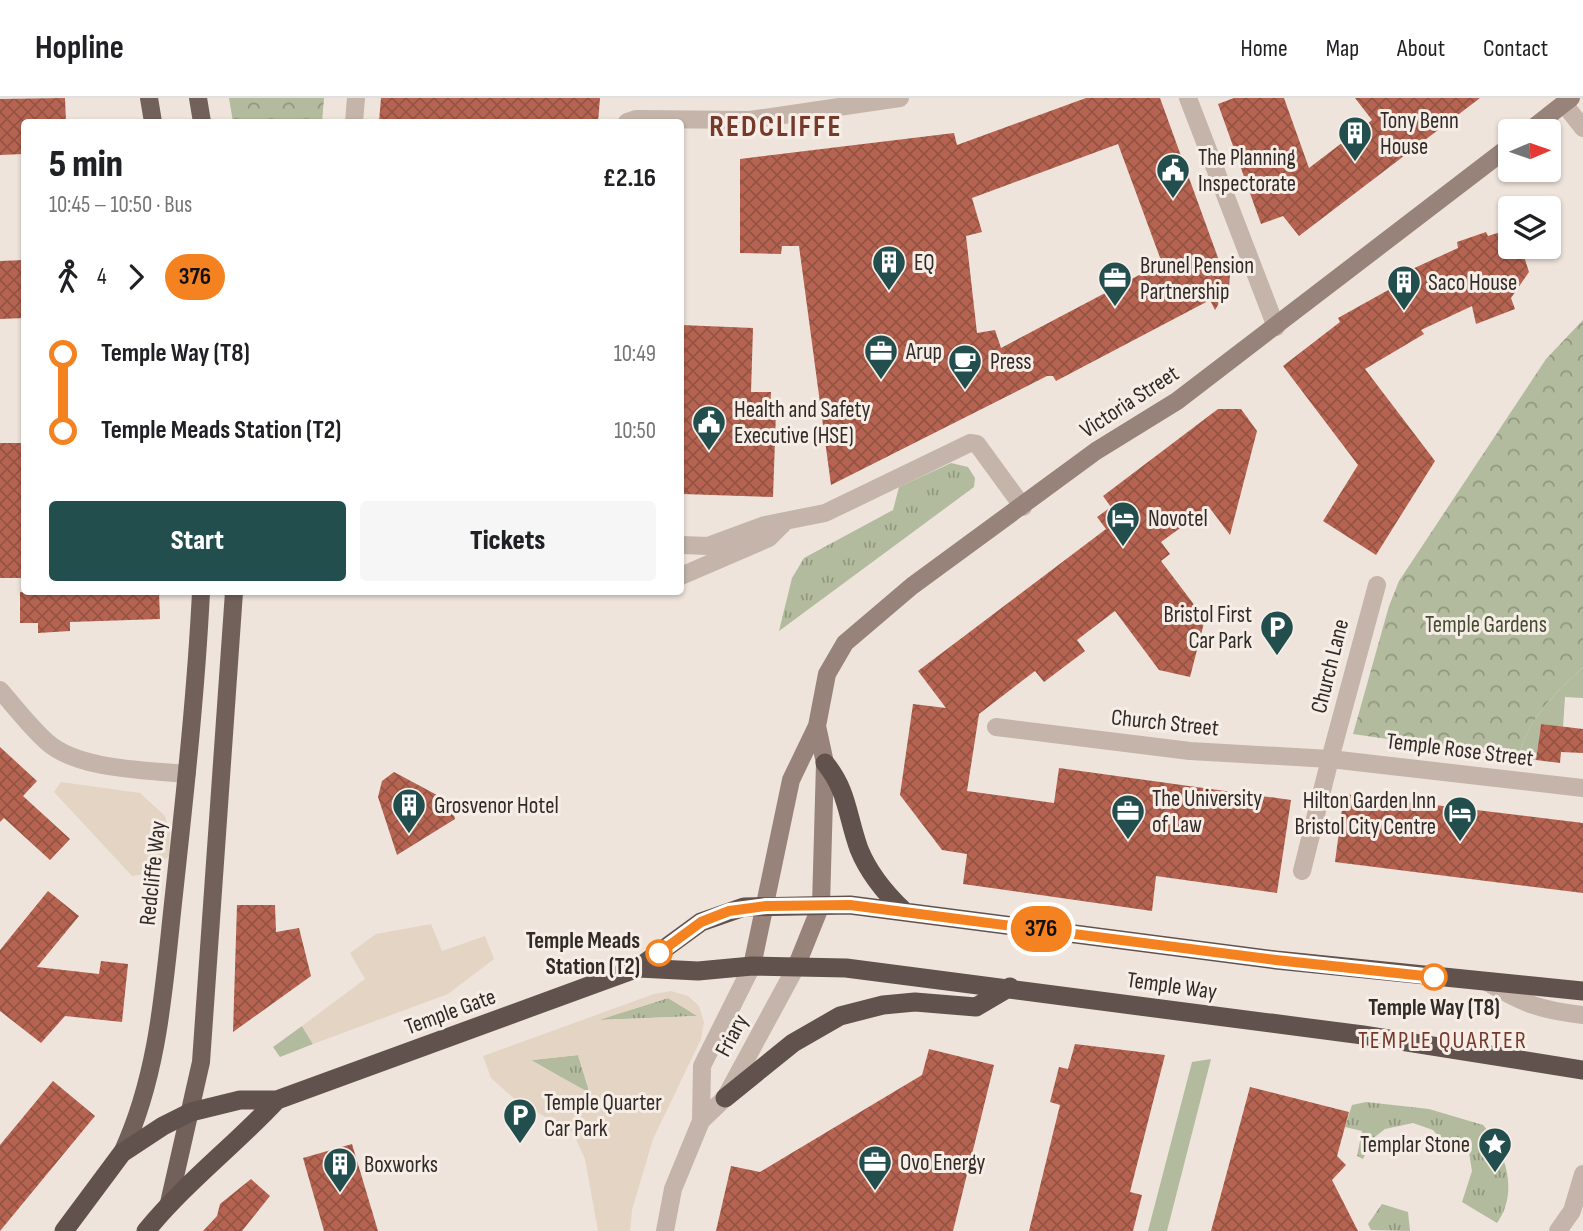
<!DOCTYPE html>
<meta charset="utf-8">
<style>
body{margin:0;font-family:"Sofia Sans Condensed",sans-serif;background:#f6f6f6;color:#202124;height:100vh;display:flex;flex-direction:column;font-size:26px;white-space:nowrap}
*{box-sizing:border-box;margin:0}
p{font-size:23px;color:#757577}
.icon{flex:none;width:38px;height:38px;fill:none;stroke:currentColor;stroke-width:2;stroke-linecap:round;stroke-linejoin:round}
.map{position:relative;flex:1;overflow:hidden}
.sheet{position:absolute;left:21px;top:21px;width:663px;height:476px;display:flex;flex-direction:column;background:#fff;border-radius:7px;box-shadow:0 2px 5px #0004}
.sheet>*{flex:none}
.badge{padding:0 14px;border-radius:23px;font-size:24px;line-height:46px}
.needle{width:46px;rotate:88deg}
.controls{position:absolute;left:1498px;top:21px;display:grid;gap:14px}
.controls a{display:grid;place-items:center;width:63px;height:63px;border-radius:7px;background:#fff;box-shadow:0 2px 5px #0004;font-size:35px}
.map>.badge{position:absolute;translate:-50% -50%;box-shadow:0 0 0 4px #fff}
.legs{display:flex;align-items:center;gap:10px;height:77px;padding:0 28px;font-size:23px}
.legs p{margin-inline-start:auto}
.head{display:flex;align-items:center;justify-content:space-between;height:119px;padding:0 28px}
h1{font-size:38px;font-weight:800;line-height:52px}
.action{display:flex;gap:14px;margin-top:auto;padding:14px 28px}
.action a{flex:1;height:80px;border-radius:7px;background:#234e4e;color:#fff;font-size:28px;font-weight:800;line-height:80px;text-align:center}
.action a+a{background:#f6f6f6;color:#202124}
ul{padding:0 28px;list-style:none}
li{display:flex;align-items:center;gap:24px;height:77px;font-size:26px}
li i{display:grid;place-items:center;width:10px;height:100%;margin:0 9px;background:currentColor}
li i::after{content:'';width:18px;height:18px;margin:-9px;border:5px solid;border-radius:50%;background:#fff}
li p{margin-inline-start:auto}
li:first-child i{background:linear-gradient(#0000 50%,currentColor 0)}
li:last-child i{background:linear-gradient(currentColor 50%,#0000 0)}
header{display:flex;align-items:center;gap:42px;box-sizing:border-box;height:98px;padding:0 35px;background:#fff;border-bottom:2px solid #e0e0e0}
header strong{font-size:33px}
nav{display:flex;gap:38px;margin-inline-start:auto;font-size:24px}
.map>svg:first-child{display:block}
.grass{fill:url(#grass-tufts)}
.park{fill:url(#park-crowns)}
.garden{fill:#b2bb9d}
.plaza{fill:#e4d4c4;fill-rule:evenodd}
.building{fill:url(#building-cross-hatch);fill-rule:evenodd}
.lines{fill:none;stroke-linecap:round;stroke-linejoin:round}
.pedestrian{stroke:#c4b4a9;stroke-width:18}
.minor{stroke:#c4b4a9;stroke-width:18}
.secondary{stroke:#97837a;stroke-width:18}
.primary{stroke:#72615a;stroke-width:18}
.trunk{stroke:#62524d;stroke-width:19}
.line-1-casing{stroke:#fff;stroke-width:16}
.line-1{stroke:#f58220;stroke-width:10}
.stop-1-dot{fill:#fff;stroke:#f58220;stroke-width:3.5}
.labels{text-anchor:middle;stroke-width:6;stroke-linejoin:round;paint-order:stroke}
.poi-label{font-size:23px;fill:#322a27;stroke:#f6eee6;text-anchor:start}
.street-label{font-size:23px;fill:#322a27;stroke:#f6eee6}
.park-label{font-size:23px;fill:#444d2f;stroke:#f6eee6}
.stop-label{font-size:23px;font-weight:bold;fill:#322a27;stroke:#f6eee6;text-anchor:end}
.neighbourhood-label{font-size:24px;letter-spacing:2px;fill:#76392b;stroke:#f6eee6}
.district-label{font-size:30px;font-weight:bold;letter-spacing:2px;fill:#76392b;stroke:#f6eee6}
</style>
<header>
<strong>Hopline</strong>
<nav><a>Home</a><a>Map</a><a>About</a><a>Contact</a></nav>
</header>
<div class="map">
<svg width="1583" height="1133" viewBox="0 0 1583 1133">
<defs>
<pattern id="grass-tufts" width="24" height="20" patternUnits="userSpaceOnUse" patternTransform="scale(1.75)"><rect width="24" height="20" fill="#b2bb9d"/><path d="M3 7l-1-3M5 7V3M7 7l1-3M15 17l-1-3M17 17v-4M19 17l1-3" fill="none" stroke="#919880"/></pattern>
<pattern id="park-crowns" width="20" height="18" patternUnits="userSpaceOnUse" patternTransform="scale(1.75)"><rect width="20" height="18" fill="#b2bb9d"/><path d="M2 6a3 3 0 1 1 6 0M12 15a3 3 0 1 1 6 0" fill="none" stroke="#919880"/></pattern>
<pattern id="building-cross-hatch" width="8" height="8" patternUnits="userSpaceOnUse" patternTransform="scale(1.75)"><rect width="8" height="8" fill="#b66451"/><path d="M0 0l8 8M0 8l8-8" fill="none" stroke="#955343"/></pattern>
</defs>
<rect width="100%" height="100%" fill="#eee4db"/>
<path class="grass" d="M951,365L968,369L975,380L974,389L779,533L792,480L804,460L893,412L899,389Z
M668,900L698,918L598,922Z
M302,928L313,946L280,959L273,949Z
M578,957L590,996L531,962Z
M1366,1004L1429,1011L1483,1027C1506,1053 1519,1094 1497,1125L1462,1104L1472,1073L1467,1042L1448,1049L1433,1032L1413,1025L1385,1031L1372,1041L1363,1061L1357,1058L1362,1033L1345,1029L1352,1007Z
M1382,1106L1408,1114L1410,1133L1371,1132L1368,1126Z"/>
<path class="park" d="M229,0H324L322,24H233Z
M1583,222V569C1553,597 1529,620 1518,660L1353,636L1389,508L1399,483L1546,261Z"/>
<path class="garden" d="M1583,569V600L1565,599L1563,629L1541,626L1536,662L1518,660C1529,620 1553,597 1583,569Z
M1211,961L1167,1133H1148L1192,964Z"/>
<path class="plaza" d="M61,684L140,695L165,718L170,736L169,758L149,775L132,778L54,694Z
M431,826L442,853L485,838L494,861L448,896L313,946L302,928L365,881L350,855L376,836Z
M671,893L688,898L699,908L704,924L701,941L653,1041L632,1112L630,1133H598L585,1061L573,1034L518,1004L491,980L483,958L654,896ZM668,900L697,918L601,922L602,921ZM578,957L590,995L532,963L533,962Z"/>
<path class="building" d="M65,0L66,24H24V56L0,57V1Z
M381,0H600L598,24H379Z
M1086,0H1160L1221,168L1231,165L1229,189L1215,212L1210,202L1056,283L1053,278H1047L831,387L799,148H782L781,156L740,155V61L954,35L957,47ZM1118,46L1162,165L1001,250L995,232L977,235L966,138L982,134L972,100Z
M1234,0H1284L1309,70L1372,22L1355,0H1480L1299,138L1283,118L1261,126L1218,6Z
M1510,131V149H1521L1529,174L1511,200L1515,211L1476,226L1472,208L1421,232L1424,236L1365,271L1435,363L1376,457L1323,423L1358,367L1283,268L1340,224L1338,220L1399,186L1397,178L1458,150L1457,144L1486,134L1488,138Z
M24,162V220L0,221V163Z
M681,227L753,230L751,294H771L770,314H776L773,399L683,396Z
M1218,311H1241L1257,333L1230,437L1209,409L1161,444L1170,456L1161,463L1205,521L1190,579L1159,572L1115,513L1077,542L1085,553L1044,584L1035,573L979,616L967,693L1054,705L1059,670L1291,702L1277,795L1156,778L1152,813L963,786L967,756L942,752L900,697L913,606L946,610L918,573L1106,431L1097,419L1111,409L1103,398Z
M0,345H24V480H0Z
M20,494H159L160,521L70,524V533L38,535V525H20Z
M1541,626L1583,631V655L1561,654L1560,665L1536,662Z
M0,649L37,683L23,698L70,741L50,762L4,720L0,724Z
M394,674L450,704L455,721L397,757L378,699L382,683Z
M1344,696L1583,725V795L1335,764Z
M48,793L79,818L37,869L99,876L101,863L128,866L122,924L65,918L41,945L0,913V852Z
M237,807H275L276,834L299,830L311,878L233,934Z
M1075,946L1165,957L1130,1094L1142,1097L1133,1133H1029L1060,1007L1050,1004L1059,969L1068,971Z
M929,951L994,967L953,1133H716L731,1068L760,1074L922,977Z
M53,983L95,1018L0,1133V1047Z
M1250,989L1349,1014L1337,1058L1346,1067L1332,1082L1358,1133H1211Z
M352,1046L378,1133H324L303,1060Z
M251,1081L270,1098L242,1133H203L217,1118L220,1106Z"/>
<g class="lines">
<path class="pedestrian" d="M1330,661L1377,487"/>
<path class="minor" d="M1188,0L1276,229
M1564,6L1583,30
M354,24L356,0
M627,24L636,21L750,22L900,0
M681,447L708,448L765,427L825,415L970,345L977,346L1023,409
M681,478L769,440L783,426
M0,592C15,609 30,629 47,644C78,672 147,672 187,676
M996,629L1190,653L1330,661L1583,690
M1302,773L1330,661
M1487,884C1524,906 1540,912 1583,917
M701,1023L702,968L752,868
M665,1133L673,1091L701,1023L725,1000L796,869
M1558,1133L1572,1113L1583,1076"/>
<path class="secondary" d="M1529,33L1571,0
M752,868L791,682L817,628L827,576L845,545L912,488L1096,353L1177,303L1510,48
M796,869L821,807L825,665L817,628"/>
<path class="primary" d="M149,0L153,24
M198,0L202,24
M122,1055C160,973 164,885 174,796C185,695 196,595 201,494
M169,1105L201,964L234,494"/>
<path class="trunk" d="M825,665C848,693 847,718 859,751C869,776 885,795 904,813
M638,870L698,873L752,868L846,870L1363,937L1583,972
M725,1000L793,945L840,918L883,907L915,904L976,909L1010,889
M64,1133L122,1055L163,1028L191,1014L240,1002H277L638,870L701,824L744,809L850,807L1276,862L1583,893
M146,1133C185,1085 235,1047 277,1002"/>
</g>
<g class="lines">
<g class="line-1-casing">
<path id="line-1" d="M659,855L701,824L729,813L766,808L850,807L1276,862L1434,879"/>
</g>
<use href="#line-1" class="line-1"/>
</g>
<defs>
<g id="building-pin" transform="scale(1.75)"><path d="M0 17L-7.5 6A9.5 9.5 0 1 1 7.5 6Z" fill="#234e4e" stroke="#f6eee6"/><path d="M-4-6H4V6H1V3H-1V6H-4ZM-2.5-4.3h1.7v1.8h-1.7ZM.8-4.3h1.7v1.8H.8ZM-2.5-1h1.7V.8h-1.7ZM.8-1h1.7V.8H.8Z" fill="#fff"/></g>
<g id="civic-pin" transform="scale(1.75)"><path d="M0 17L-7.5 6A9.5 9.5 0 1 1 7.5 6Z" fill="#234e4e" stroke="#f6eee6"/><path d="M-.6-6.5H3V-4.5H.6V-3L4-1V1h2V6H-6V1h2V-1L-.6-3ZM-1.2 2.5V6h2.4V2.5Z" fill="#fff"/></g>
<g id="office-pin" transform="scale(1.75)"><path d="M0 17L-7.5 6A9.5 9.5 0 1 1 7.5 6Z" fill="#234e4e" stroke="#f6eee6"/><path d="M-6-3h4V-5.5h4V-3h4V5H-6ZM-1-4.5V-3h2v-1.5ZM-6 0V1H6V0Z" fill="#fff"/></g>
<g id="cafe-pin" transform="scale(1.75)"><path d="M0 17L-7.5 6A9.5 9.5 0 1 1 7.5 6Z" fill="#234e4e" stroke="#f6eee6"/><path d="M-5.5-4.5H6V0H3Q3 3.5 0 3.5H-2.5Q-5.5 3.5-5.5 0ZM3-3.2v2h1.7v-2ZM-6 4.5H4V6H-6Z" fill="#fff"/></g>
<g id="hotel-pin" transform="scale(1.75)"><path d="M0 17L-7.5 6A9.5 9.5 0 1 1 7.5 6Z" fill="#234e4e" stroke="#f6eee6"/><path d="M-6-4.5h1.5V1H6V5H4.5V3h-9V5H-6ZM-4 0a1.8 1.8 0 1 1 3.6 0ZM.5 0V-2.5h3Q6-2.5 6 0Z" fill="#fff"/></g>
<g id="parking-pin" transform="scale(1.75)"><path d="M0 17L-7.5 6A9.5 9.5 0 1 1 7.5 6Z" fill="#234e4e" stroke="#f6eee6"/><path d="M-3.5-5.5H1a3.5 3.5 0 0 1 0 7H-1V5.5H-3.5ZM-1-3.4V-.6H.8a1.4 1.4 0 0 0 0-2.8Z" fill="#fff"/></g>
<g id="sight-pin" transform="scale(1.75)"><path d="M0 17L-7.5 6A9.5 9.5 0 1 1 7.5 6Z" fill="#234e4e" stroke="#f6eee6"/><path d="M0-6L1.8-2.2L6-1.7L2.9 1.2L3.7 5.4L0 3.3L-3.7 5.4L-2.9 1.2L-6-1.7L-1.8-2.2Z" fill="#fff"/></g>
</defs>
<g fill-rule="evenodd">
<use href="#building-pin" x="1355" y="35"/>
<use href="#civic-pin" x="1173" y="72"/>
<use href="#building-pin" x="889" y="164"/>
<use href="#office-pin" x="1115" y="180"/>
<use href="#building-pin" x="1404" y="184"/>
<use href="#office-pin" x="881" y="253"/>
<use href="#cafe-pin" x="965" y="263"/>
<use href="#civic-pin" x="709" y="324"/>
<use href="#hotel-pin" x="1123" y="420"/>
<use href="#parking-pin" x="1277" y="529"/>
<use href="#building-pin" x="409" y="707"/>
<use href="#office-pin" x="1128" y="713"/>
<use href="#hotel-pin" x="1460" y="715"/>
<use href="#parking-pin" x="520" y="1017"/>
<use href="#sight-pin" x="1495" y="1046"/>
<use href="#office-pin" x="875" y="1064"/>
<use href="#building-pin" x="340" y="1066"/>
</g>
<g class="stop-1-dot">
<circle cx="659" cy="855" r="12"/>
<circle cx="1434" cy="879" r="12"/>
</g>
<g class="labels">
<g class="poi-label">
<text x="1380" y="30">Tony Benn<tspan x="1380" dy="26">House</tspan></text>
<text x="1198" y="67">The Planning<tspan x="1198" dy="26">Inspectorate</tspan></text>
<text x="914" y="172">EQ</text>
<text x="1140" y="175">Brunel Pension<tspan x="1140" dy="26">Partnership</tspan></text>
<text x="1428" y="192">Saco House</text>
<text x="906" y="261">Arup</text>
<text x="990" y="271">Press</text>
<text x="734" y="319">Health and Safety<tspan x="734" dy="26">Executive (HSE)</tspan></text>
<text x="1148" y="428">Novotel</text>
<text x="1252" y="524" text-anchor="end">Bristol First<tspan x="1252" dy="26">Car Park</tspan></text>
<text x="1152" y="708">The University<tspan x="1152" dy="26">of Law</tspan></text>
<text x="1436" y="710" text-anchor="end">Hilton Garden Inn<tspan x="1436" dy="26">Bristol City Centre</tspan></text>
<text x="434" y="715">Grosvenor Hotel</text>
<text x="544" y="1012">Temple Quarter<tspan x="544" dy="26">Car Park</tspan></text>
<text x="1470" y="1054" text-anchor="end">Templar Stone</text>
<text x="900" y="1072">Ovo Energy</text>
<text x="364" y="1074">Boxworks</text>
</g>
<g class="street-label">
<text transform="translate(1129 303) rotate(-33)" y="8">Victoria Street</text>
<text transform="translate(1329 568) rotate(-76)" y="8">Church Lane</text>
<text transform="translate(1165 624) rotate(6)" y="8">Church Street</text>
<text transform="translate(1460 651) rotate(7)" y="8">Temple Rose Street</text>
<text transform="translate(152 775) rotate(-84)" y="8">Redcliffe Way</text>
<text transform="translate(1172 887) rotate(8)" y="8">Temple Way</text>
<text transform="translate(450 913) rotate(-20)" y="8">Temple Gate</text>
<text transform="translate(731 937) rotate(-62)" y="8">Friary</text>
</g>
<g class="park-label">
<text x="1486" y="534">Temple Gardens</text>
</g>
<g class="stop-label">
<text x="640" y="850">Temple Meads<tspan x="640" dy="26">Station (T2)</tspan></text>
<text x="1434" y="917" text-anchor="middle">Temple Way (T8)</text>
</g>
<g class="neighbourhood-label">
<text x="1443" y="950">TEMPLE QUARTER</text>
</g>
<g class="district-label">
<text x="776" y="38">REDCLIFFE</text>
</g>
</g>
</svg>
<div class="controls">
<a><svg class="needle" viewBox="-14 -14 28 28"><path d="M0-13l5 13h-10z" fill="#e53935"/><path d="M0 13l5-13h-10z" fill="#757577"/></svg></a>
<a><svg class="icon" aria-label="layers" viewBox="0 0 24 24"><path d="M12 4l9 5-9 5-9-5zM3 14l9 5 9-5"/></svg></a>
</div>
<b class="badge" style="left:1041px;top:831px;background:#f58220;color:#111">376</b>
<section class="sheet">
<div class="head"><div><h1>5 min</h1><p>10:45 – 10:50 · Bus</p></div><b>£2.16</b></div>
<div class="legs"><svg class="icon" aria-label="walk" viewBox="0 0 24 24"><circle cx="13" cy="4" r="2"/><path d="M13 8l-2 6 4 7M11 14l-3 7M7 12l3-4h3l4 4"/></svg>4<svg class="icon" aria-label="forward" viewBox="0 0 24 24"><path d="M9 5l7 7-7 7"/></svg><b class="badge" style="background:#f58220;color:#111">376</b></div>
<ul>
<li><i style="color:#f58220"></i><b>Temple Way (T8)</b><p>10:49</p></li>
<li><i style="color:#f58220"></i><b>Temple Meads Station (T2)</b><p>10:50</p></li>
</ul>
<div class="action"><a>Start</a><a>Tickets</a></div>
</section>
</div>
